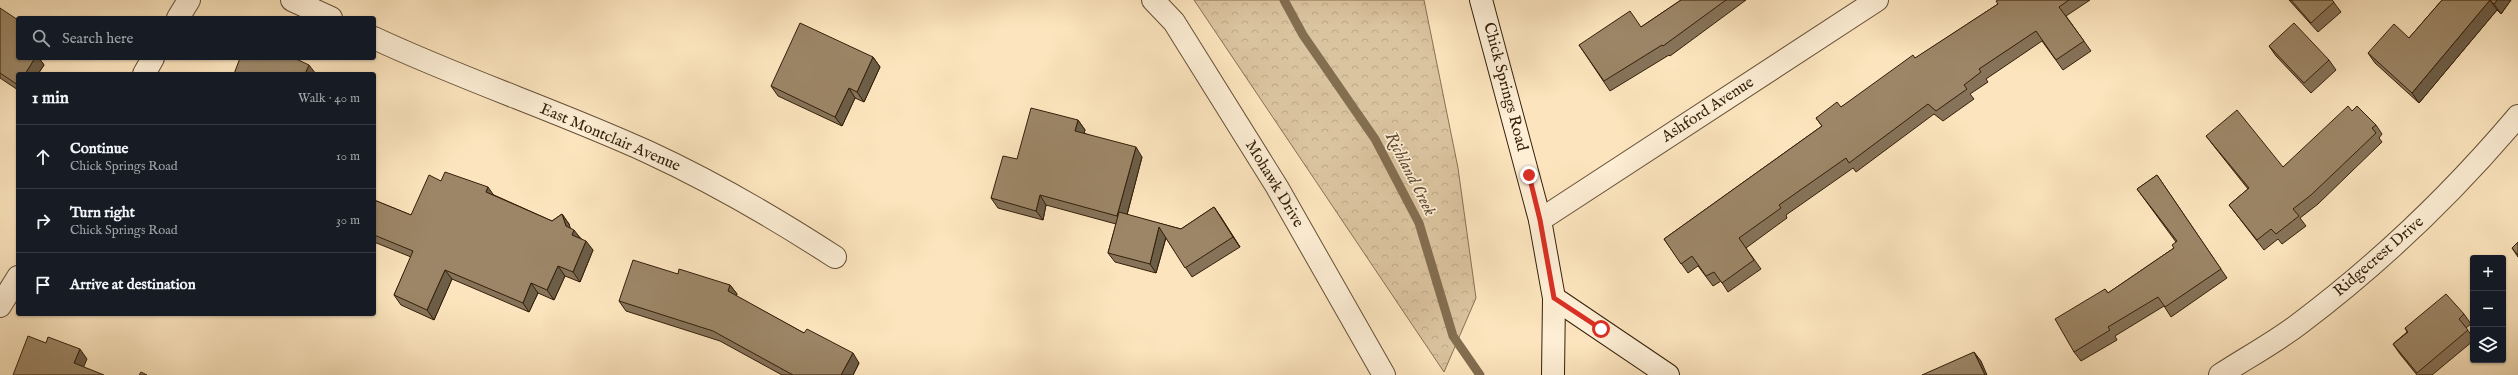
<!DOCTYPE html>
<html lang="en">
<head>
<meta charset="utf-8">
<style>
  body { margin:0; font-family:"IM FELL English",serif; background:#20242c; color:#f1f3f6 }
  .controls { position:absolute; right:12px; bottom:12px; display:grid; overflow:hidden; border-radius:4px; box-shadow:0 1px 3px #0004 }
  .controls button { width:36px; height:36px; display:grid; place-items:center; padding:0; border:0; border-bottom:1px solid #363941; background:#171b24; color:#f1f3f6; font:20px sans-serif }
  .stop { position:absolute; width:12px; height:12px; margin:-9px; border:3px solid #d93025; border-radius:50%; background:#fff }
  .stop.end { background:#d93025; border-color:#fff; box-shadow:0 1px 4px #0008 }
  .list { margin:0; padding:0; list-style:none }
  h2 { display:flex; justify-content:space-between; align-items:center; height:52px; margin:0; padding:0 16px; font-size:17px }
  h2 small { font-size:13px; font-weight:400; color:#9ea1a6 }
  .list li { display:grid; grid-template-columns:26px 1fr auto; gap:12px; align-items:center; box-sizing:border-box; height:64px; padding:0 16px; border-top:1px solid #363941 }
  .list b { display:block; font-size:15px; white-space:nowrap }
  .list p { margin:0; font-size:13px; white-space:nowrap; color:#9ea1a6 }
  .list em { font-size:13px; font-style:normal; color:#9ea1a6 }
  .icon { flex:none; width:22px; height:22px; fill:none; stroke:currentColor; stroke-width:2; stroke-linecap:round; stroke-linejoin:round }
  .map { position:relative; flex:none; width:2518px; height:375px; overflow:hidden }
  .search { position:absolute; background:#171b24; box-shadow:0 1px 3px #0004; left:16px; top:16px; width:360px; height:44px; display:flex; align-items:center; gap:10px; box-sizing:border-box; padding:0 14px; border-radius:4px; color:#9ea1a6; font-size:15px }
  .panel { position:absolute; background:#171b24; box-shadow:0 1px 3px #0004; left:16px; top:72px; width:360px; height:244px; border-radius:4px }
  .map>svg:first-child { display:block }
  .forest { fill:url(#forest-crowns); stroke:#877154 }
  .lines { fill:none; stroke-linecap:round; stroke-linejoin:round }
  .stream { stroke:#836e50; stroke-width:9 }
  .street-casing { stroke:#665036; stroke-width:24 }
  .secondary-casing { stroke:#341f09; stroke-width:24 }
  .street { stroke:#fdeed5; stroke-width:22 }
  .secondary { stroke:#fdeed5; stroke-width:22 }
  .wall { fill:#867359; stroke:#341f09 }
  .shaded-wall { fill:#6d5e48; stroke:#341f09 }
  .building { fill:#9c8667; stroke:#341f09 }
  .route { stroke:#d93025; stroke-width:5 }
  .labels { text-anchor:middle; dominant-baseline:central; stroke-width:3.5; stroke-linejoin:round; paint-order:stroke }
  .street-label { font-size:16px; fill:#341f09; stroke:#fdeed5 }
  .water-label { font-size:17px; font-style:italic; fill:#624d33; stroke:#fdeed5 }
</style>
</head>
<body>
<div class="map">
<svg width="2518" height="375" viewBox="0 0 2518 375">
  <defs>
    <pattern id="forest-crowns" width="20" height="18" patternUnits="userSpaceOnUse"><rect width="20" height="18" fill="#dac39f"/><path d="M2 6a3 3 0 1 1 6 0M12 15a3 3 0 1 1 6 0" fill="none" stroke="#bca788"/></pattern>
  </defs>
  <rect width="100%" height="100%" fill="#fce5be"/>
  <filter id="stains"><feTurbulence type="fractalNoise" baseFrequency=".005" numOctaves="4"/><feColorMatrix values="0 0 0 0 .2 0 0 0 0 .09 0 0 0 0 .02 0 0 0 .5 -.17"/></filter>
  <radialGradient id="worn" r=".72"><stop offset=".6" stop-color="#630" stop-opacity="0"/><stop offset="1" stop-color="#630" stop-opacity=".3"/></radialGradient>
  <path class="forest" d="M1194,0h230l34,168 18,130 -32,74z"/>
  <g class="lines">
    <path class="stream" d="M1284,0l19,35 72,104 44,84 34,113 27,39"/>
    <g class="street-casing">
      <g id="street">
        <path d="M292,0l39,18"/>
        <path d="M1153,0l21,22 103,165 107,188"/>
        <path d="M178,18l11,-18"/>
        <path d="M374,38c90,42 184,73 274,114 65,30 127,66 187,105"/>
        <path d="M144,74l9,-16"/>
        <path d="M1540,220l337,-220"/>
        <path d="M0,306l18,-29"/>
        <path d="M2220,375c26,-17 54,-32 79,-51 81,-61 154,-131 219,-208"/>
      </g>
    </g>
    <g class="secondary-casing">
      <g id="secondary">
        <path d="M1481,0l59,220 14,78 -1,77"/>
        <path d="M1554,298l114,77"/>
      </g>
    </g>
    <use href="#street" class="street"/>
    <use href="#secondary" class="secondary"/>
  </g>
  <g class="wall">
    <path d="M1681,0h65l-76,56 -1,-1 -59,36 -31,-46 62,-18z"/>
    <path d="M1998,0h92l-24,16 25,35 -28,19 -21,-29 -56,38 2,3 -18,12 4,5 -31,22 -9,-7 -78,58 -3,-4 -67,47 1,3 -41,30 15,21 -33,23 -7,-11 -8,5 -15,-20 -10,7 -24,-34 158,-113 -6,-8 25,-11 157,-103z"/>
    <path d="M2289,0h43l9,12 -23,20z"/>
    <path d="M2442,0h69l-10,14 -4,-4 -78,93 -44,-40 -7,-10 41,-15z"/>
    <path d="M0,8l18,50h21l5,7 -6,9h-20v16l-18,-12z"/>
    <path d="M2269,46l60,14 7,10 -25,23 -35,-37z"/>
    <path d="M873,57l7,10 -16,35 -9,-4 -13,28 -64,-30 -7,-10z"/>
    <path d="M2352,111l24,14 6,9 -3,4 3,4 -64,62 -18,14 6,8 -24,18 -4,-5 -14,11 -35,-45 19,-16 -35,-44 -7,-9 77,31z"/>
    <path d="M1078,120l7,10 -1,3 58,24 -15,58 54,14 33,-22 26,40 -48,30 -26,-39 -10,35 -41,-11 -7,-9 8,-29 -70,-19 -3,15 -45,-12 -7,-10 26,-39z"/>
    <path d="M2157,175l70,103 -56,39 -7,-11 -49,30 2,4 -36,21 -7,-9 31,-63 3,4 66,-45 2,-6 -39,-53z"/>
    <path d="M441,181l53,14 58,26 10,-7 7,10 1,4 23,22 -13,32 -15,-6 -11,24 -16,-7 -9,19 -77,-33 -18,41 -33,-15 -7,-10 17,-38 -37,-15v-42l37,15z"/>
    <path d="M2518,242v15l-6,-9z"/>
    <path d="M678,274l52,11 7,9 -1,2 123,67 -6,12h-71l-62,-34 -94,-30 -7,-10z"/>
    <path d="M2464,314l7,10 -5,4 7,9v4l-41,34h-15l-17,-21 -7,-10 14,-12 -2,-4z"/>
  </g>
  <g class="shaded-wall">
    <path d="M2490,0l7,10 -78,93 -7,-10z"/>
    <path d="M2497,0h14l-10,14 -7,-10z"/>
    <path d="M873,57l7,10 -16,35 -7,-10z"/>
    <path d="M35,58h4l5,7 -6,9h-13z"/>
    <path d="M309,65l7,9h-11z"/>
    <path d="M849,88l6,10 -13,28 -7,-9z"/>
    <path d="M1078,120l7,10 -3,11 -7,-10z"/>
    <path d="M1136,147l6,10 -18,69 -7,-10z"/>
    <path d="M488,187l7,10 -9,-5z"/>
    <path d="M1040,195l6,10 -3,15 -7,-9z"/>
    <path d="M1214,207l7,10 19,30 -7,-10z"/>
    <path d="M562,214l7,10 3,10 2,-4 7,9 -2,5 -13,-18z"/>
    <path d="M1159,227l7,10 -10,36 -6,-9z"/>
    <path d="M586,241l7,9 -13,32 -7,-10z"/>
    <path d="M558,266l7,10 -11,24 -7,-10z"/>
    <path d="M445,270l7,9 -18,41 -7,-10z"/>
    <path d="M531,283l7,10 -9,19 -6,-9z"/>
    <path d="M730,285l7,9 -2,7 -7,-10z"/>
    <path d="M80,349l7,10 -6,14 -7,-10z"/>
    <path d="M1974,352l7,9 6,14h-2z"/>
    <path d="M853,353l6,10 -6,12h-12z"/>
  </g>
  <g class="building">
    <path d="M1681,0h45l-63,46 -1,-1 -58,36 -25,-36 51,-34 11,16z"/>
    <path d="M1998,0h71l-10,7 25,34 -28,19 -20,-29 -57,38 2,3 -17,13 3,4 -31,22 -8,-7 -79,59 -3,-5 -67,47 2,3 -42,30 15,22 -32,23 -8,-11 -8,4 -14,-20 -11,8 -17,-25 158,-113 -6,-8 21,-16 4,5 72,-52 2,3 83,-54 -2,-3z"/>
    <path d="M2291,0h41l2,2 -23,21z"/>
    <path d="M2442,0h55l-3,4 -4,-4 -78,93 -44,-40 26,-29 15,14z"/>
    <path d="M0,8l18,12v38h17l-10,16h-7v11l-18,-12z"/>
    <path d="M800,23l73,34 -16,35 -8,-4 -14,29 -64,-31z"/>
    <path d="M2294,23l35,37 -25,23 -35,-37z"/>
    <path d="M240,58h54l15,7 -4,9h-71z"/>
    <path d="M2348,106l4,5 5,-5 19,19 -4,3 4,5 -65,62 -18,14 6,7 -23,18 -5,-5 -14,11 -28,-35 20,-17 -43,-52 31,-26 46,57z"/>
    <path d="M1031,108l47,12 -3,11 61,16 -19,69 -77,-21 -4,16 -45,-13 12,-42 14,3z"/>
    <path d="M445,172l43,15 -2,5 66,29 10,-7 4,12 8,4 -2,5 14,6 -13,31 -15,-6 -11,24 -16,-7 -8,20 -78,-33 -18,40 -33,-15 19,-44 -39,-16v-35l37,15 18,-40 12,6z"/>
    <path d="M2157,175l64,94 -56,38 -7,-10 -50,30 2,3 -36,22 -19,-33 50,-30 3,4 66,-45 -2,-3 5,-4 -40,-52z"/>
    <path d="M1214,207l19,30 -48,31 -26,-41 -9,37 -42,-11 11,-41 62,17z"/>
    <path d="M2518,242v13l-6,-7z"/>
    <path d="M633,260l45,14 1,-5 51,16 -2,6 76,42 3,-4 46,24 -12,22h-48l-80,-44 -94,-30z"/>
    <path d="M2446,294l18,20 -5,5 9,11 -51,43 -24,-29 15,-12 -3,-4z"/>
    <path d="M28,336l18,7 2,-6 32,12 -6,14 30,12h-91z"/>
    <path d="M1974,352l11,23h-63z"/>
    <path d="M141,372l6,3h-8z"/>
  </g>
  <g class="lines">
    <path class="route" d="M1529,175l11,45 14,78 47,31"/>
  </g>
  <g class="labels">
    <g class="street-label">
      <text transform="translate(1505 87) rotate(75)">Chick Springs Road</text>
      <text transform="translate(1708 110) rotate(-33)">Ashford Avenue</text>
      <text transform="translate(610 138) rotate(23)">East Montclair Avenue</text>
      <text transform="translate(1274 184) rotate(59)">Mohawk Drive</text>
      <text transform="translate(2379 257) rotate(-41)">Ridgecrest Drive</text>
    </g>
    <g class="water-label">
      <text transform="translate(1410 174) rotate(63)">Richland Creek</text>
    </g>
  </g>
  <rect width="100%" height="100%" filter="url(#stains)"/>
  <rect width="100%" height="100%" fill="url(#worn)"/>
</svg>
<div class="controls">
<button>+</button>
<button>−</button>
<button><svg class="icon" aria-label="layers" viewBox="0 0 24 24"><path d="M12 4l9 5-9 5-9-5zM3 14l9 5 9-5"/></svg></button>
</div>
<div class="stop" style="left:1601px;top:329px"></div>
<div class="stop end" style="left:1529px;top:175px"></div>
<div class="search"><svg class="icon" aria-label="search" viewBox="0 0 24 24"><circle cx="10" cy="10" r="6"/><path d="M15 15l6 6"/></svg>Search here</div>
<section class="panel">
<h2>1 min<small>Walk · 40 m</small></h2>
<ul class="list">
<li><svg class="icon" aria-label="ahead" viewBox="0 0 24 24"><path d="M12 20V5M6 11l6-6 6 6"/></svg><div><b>Continue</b><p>Chick Springs Road</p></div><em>10 m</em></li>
<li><svg class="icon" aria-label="right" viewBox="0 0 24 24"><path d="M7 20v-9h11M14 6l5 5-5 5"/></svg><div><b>Turn right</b><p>Chick Springs Road</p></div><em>30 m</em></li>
<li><svg class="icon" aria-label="arrive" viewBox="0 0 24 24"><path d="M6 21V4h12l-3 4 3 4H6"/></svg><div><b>Arrive at destination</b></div></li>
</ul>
</section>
</div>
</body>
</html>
